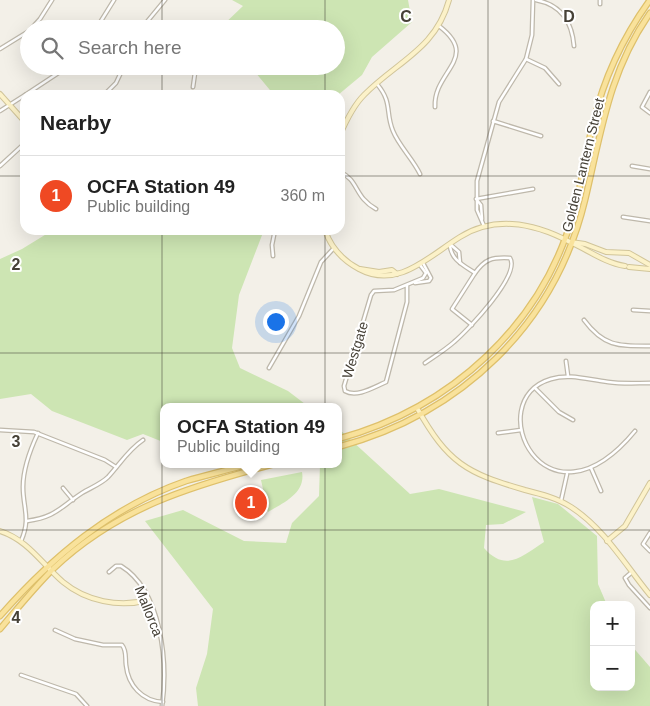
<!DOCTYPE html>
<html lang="en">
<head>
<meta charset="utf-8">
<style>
  body { margin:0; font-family:Helvetica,sans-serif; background:#f2f2f2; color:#222 }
  .controls { position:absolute; right:15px; bottom:15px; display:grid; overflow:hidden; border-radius:10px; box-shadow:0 5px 20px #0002 }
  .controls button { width:45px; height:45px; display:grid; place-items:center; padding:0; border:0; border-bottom:1px solid #e0e0e0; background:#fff; color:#222; font:25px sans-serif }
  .you { position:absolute; left:275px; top:321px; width:18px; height:18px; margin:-12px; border:4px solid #fff; border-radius:50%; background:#1a73e8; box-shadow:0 0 0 8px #1a73e833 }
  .badge { display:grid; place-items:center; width:32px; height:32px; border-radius:50%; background:#ef4923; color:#fff; font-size:16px; font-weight:700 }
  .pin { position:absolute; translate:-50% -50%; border:2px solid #fff; box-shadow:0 1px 5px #0006 }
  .popup { position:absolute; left:160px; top:403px; width:182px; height:65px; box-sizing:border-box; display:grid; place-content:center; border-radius:10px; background:#fff; filter:drop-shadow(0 1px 4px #0005); font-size:16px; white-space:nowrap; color:#767676 }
  .popup b { font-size:19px; color:#222 }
  .popup::after { content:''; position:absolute; left:50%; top:100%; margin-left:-10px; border:10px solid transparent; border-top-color:#fff }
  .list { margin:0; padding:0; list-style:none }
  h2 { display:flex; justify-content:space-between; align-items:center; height:65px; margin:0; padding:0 20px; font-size:21px }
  h2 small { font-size:16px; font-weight:400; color:#767676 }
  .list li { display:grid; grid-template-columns:32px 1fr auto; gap:15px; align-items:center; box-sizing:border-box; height:80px; padding:0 20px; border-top:1px solid #e0e0e0 }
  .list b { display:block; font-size:19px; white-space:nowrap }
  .list p { margin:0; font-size:16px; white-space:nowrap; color:#767676 }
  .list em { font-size:16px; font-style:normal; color:#767676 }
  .icon { flex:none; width:28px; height:28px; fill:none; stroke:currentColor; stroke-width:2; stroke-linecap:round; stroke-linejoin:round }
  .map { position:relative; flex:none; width:650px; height:706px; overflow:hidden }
  .search { position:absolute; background:#fff; box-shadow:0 5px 20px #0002; left:20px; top:20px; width:325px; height:55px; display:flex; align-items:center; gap:12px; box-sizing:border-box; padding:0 18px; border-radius:28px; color:#767676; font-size:19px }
  .panel { position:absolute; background:#fff; box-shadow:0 5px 20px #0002; left:20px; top:90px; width:325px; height:145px; border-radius:15px }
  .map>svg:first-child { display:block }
  .green { fill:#cde5b3 }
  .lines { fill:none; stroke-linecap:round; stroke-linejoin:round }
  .street-casing { stroke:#beb8ab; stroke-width:5 }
  .secondary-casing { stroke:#d1c59a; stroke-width:6 }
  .primary-casing { stroke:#dec06b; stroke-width:7 }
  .street { stroke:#fff; stroke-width:2.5 }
  .secondary { stroke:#fcf2c9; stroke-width:4 }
  .primary { stroke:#f9e29b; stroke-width:4.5 }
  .grid { fill:none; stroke:#464137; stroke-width:1; stroke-opacity:0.55 }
  .labels { text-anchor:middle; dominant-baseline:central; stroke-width:4; stroke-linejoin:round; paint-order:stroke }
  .street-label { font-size:14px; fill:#464137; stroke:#fff }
  .grid-label { font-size:16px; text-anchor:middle; font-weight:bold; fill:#464137; stroke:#fff; stroke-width:4; stroke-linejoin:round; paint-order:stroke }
</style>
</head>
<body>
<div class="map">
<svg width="650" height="706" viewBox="0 0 650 706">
  <rect width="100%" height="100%" fill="#f3f0e8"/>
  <g class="green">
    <path d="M232,0h176l4,22 -40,35 -10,18 -24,20h-64l-24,-29h86v-37h-117l24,-23z"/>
    <path d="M53,230h211l-25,65 -7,53 8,20 48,23 21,16h-145l-1,35 -20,-8 -16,6 -75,-29 -21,-17 -31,5v-140l22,-10z"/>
    <path d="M339,429l71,65 29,-5 87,23 -23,12 -17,1 -2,23c22,25 38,8 60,-6l-12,-45 26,7 39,32 1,48 9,21h-13v82h37v-42l19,22v39h-452l-2,-18 11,-34 6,-45 -68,-88 38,-11 61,31 42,2 6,-20 27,-27 1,-32h18z"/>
    <path d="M302,472c4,21 -19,31 -34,40l-7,-32z"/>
  </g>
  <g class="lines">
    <g class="street-casing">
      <g id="street">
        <path d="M536,0c26,5 36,22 38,46"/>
        <path d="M600,4v-4"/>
        <path d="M31,29l9,-10 12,-19"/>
        <path d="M96,29l18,-29"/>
        <path d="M141,29l24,-29"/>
        <path d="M0,49l29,-18"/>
        <path d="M526,59l19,9 14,16"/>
        <path d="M377,84c16,19 8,28 16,47 6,15 20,28 27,43"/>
        <path d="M193,87l3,-21"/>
        <path d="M650,92l-8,15 8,6"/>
        <path d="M25,95l44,-29"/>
        <path d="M104,95l12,-12 8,-17"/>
        <path d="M435,107c-2,-36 46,-49 4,-81"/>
        <path d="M0,111l25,-16"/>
        <path d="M493,121l48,15"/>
        <path d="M0,166l25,-23"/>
        <path d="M632,166l18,3"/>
        <path d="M340,172c19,8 14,25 36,37"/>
        <path d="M476,199l57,-10"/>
        <path d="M477,200l4,5 1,14"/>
        <path d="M623,217l27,4"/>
        <path d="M484,226l-7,-16v-29l22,-79 27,-43 6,-24 1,-35"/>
        <path d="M450,244l9,8 1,11"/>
        <path d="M273,256l-1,-11 3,-15"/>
        <path d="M415,283l14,-2 2,-3 -8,-15"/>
        <path d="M407,285v17l-21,80c-12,5 -29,16 -41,9l-1,-5 27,-91 3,-4 20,-1 29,-12 3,-5 -6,-8"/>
        <path d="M633,310l17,1"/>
        <path d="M584,320c20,27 35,26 66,26"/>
        <path d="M472,325l-20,-16 23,-36"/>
        <path d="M566,361l2,15"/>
        <path d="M425,363c10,-7 20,-13 29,-21 13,-11 67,-67 56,-84 -18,-1 -25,1 -35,15 -12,-8 -25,-14 -25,-29"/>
        <path d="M269,368l30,-52 22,-54 13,-14"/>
        <path d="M535,388l24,24 14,8"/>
        <path d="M0,430l34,2 71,28 11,7"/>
        <path d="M635,431c-90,109 -156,-31 -84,-52 19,-6 38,1 57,3 14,2 28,1 42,1"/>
        <path d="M498,433l23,-3"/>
        <path d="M591,468l10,23"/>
        <path d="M63,488l10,12"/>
        <path d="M561,501l6,-27"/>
        <path d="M27,521c29,-4 32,-13 55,-28 8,-5 19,-9 26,-16 12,-13 20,-27 35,-37"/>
        <path d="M650,533l-7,11 7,7"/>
        <path d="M21,541c10,-22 2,-33 2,-54 0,-19 7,-37 15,-54"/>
        <path d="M109,572l7,-6h5c41,25 47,97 41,140"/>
        <path d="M632,572l-7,6 4,7 21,23"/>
        <path d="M55,630l20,9 28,6h19c5,6 3,13 4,20 2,20 16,36 37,37"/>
        <path d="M21,675l55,19 11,12"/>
      </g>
    </g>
    <g class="secondary-casing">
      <g id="secondary">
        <path d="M0,94l25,28"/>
        <path d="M340,135c6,-14 13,-29 24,-40 32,-33 72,-46 85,-95"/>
        <path d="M325,230c6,18 17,30 34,39 39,21 70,-13 101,-32 16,-10 34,-14 52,-13 19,1 41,9 58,18 18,8 35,21 55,24"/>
        <path d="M571,242l14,2 21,8 23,1 21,12"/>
        <path d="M629,267l21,2"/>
        <path d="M360,269l19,3 13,-2 5,4"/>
        <path d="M417,408c31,55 49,65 108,82 16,4 32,8 46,17 33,21 55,59 79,88"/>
        <path d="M0,531c28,9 42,33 63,51 23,19 56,26 85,18"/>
        <path d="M607,541l18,-15 25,-43"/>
      </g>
    </g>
    <g class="primary-casing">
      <g id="primary">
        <path d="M338,439c113,-31 205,-114 236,-228 8,-29 12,-59 19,-88 11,-45 30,-86 57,-123"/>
        <path d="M338,447c123,-33 217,-122 247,-247 16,-67 24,-129 65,-187"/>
        <path d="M0,616c52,-59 111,-109 186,-135 21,-6 42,-11 63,-17"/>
        <path d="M0,629c17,-20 34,-41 53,-60 64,-61 138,-83 221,-105"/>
      </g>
    </g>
    <use href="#street" class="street"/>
    <use href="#secondary" class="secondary"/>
    <use href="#primary" class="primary"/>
  </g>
  <path class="grid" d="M162,0v29M325,0v29M488,0v706M162,66v29M325,66v29M0,176h25M340,176h310M162,230v476M325,230v476M0,353h650M0,530h650"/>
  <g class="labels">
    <g class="street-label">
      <text transform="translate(583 165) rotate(-76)">Golden Lantern Street</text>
      <text transform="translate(355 350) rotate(-73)">Westgate</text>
      <text transform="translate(149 611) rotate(68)">Mallorca</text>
    </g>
  </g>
  <g class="grid-label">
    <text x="406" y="22">C</text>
    <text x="569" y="22">D</text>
    <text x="16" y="270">2</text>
    <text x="16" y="447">3</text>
    <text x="16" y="623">4</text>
  </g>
</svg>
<div class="controls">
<button>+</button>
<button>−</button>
</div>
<div class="you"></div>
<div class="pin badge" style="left:251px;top:503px">1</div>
<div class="popup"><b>OCFA Station 49</b>Public building</div>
<div class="search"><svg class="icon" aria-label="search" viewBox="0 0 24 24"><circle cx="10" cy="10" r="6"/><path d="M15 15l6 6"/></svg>Search here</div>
<section class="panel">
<h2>Nearby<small></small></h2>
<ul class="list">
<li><span class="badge">1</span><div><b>OCFA Station 49</b><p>Public building</p></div><em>360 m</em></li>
</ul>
</section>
</div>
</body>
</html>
